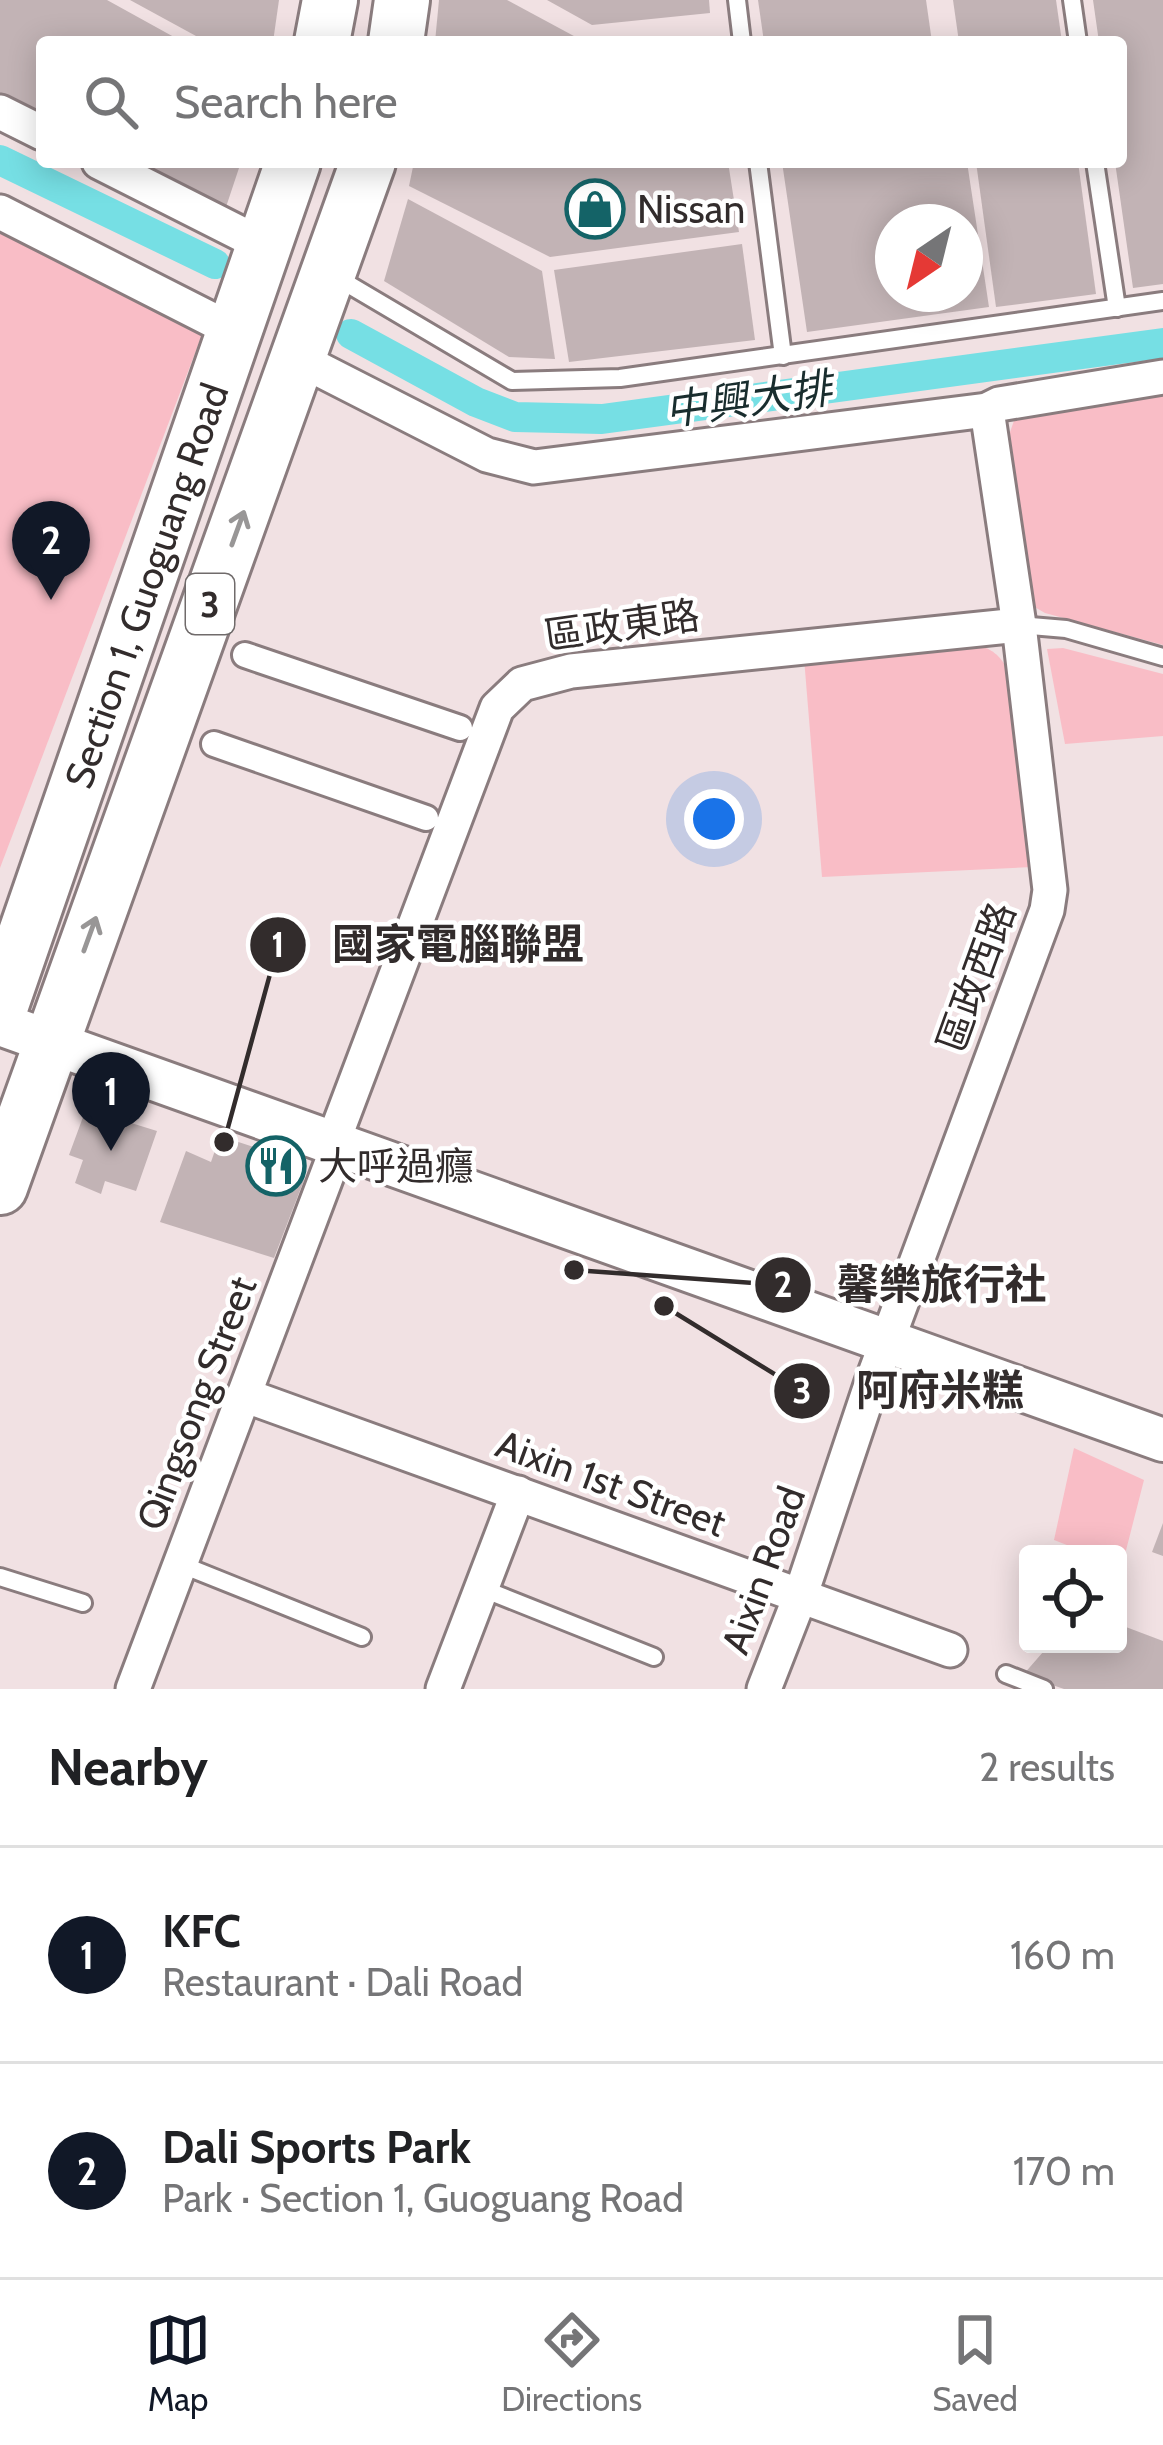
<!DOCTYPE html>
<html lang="en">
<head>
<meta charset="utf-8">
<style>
  body { margin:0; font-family:Cabin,"Noto Sans TC",sans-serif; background:#f2f2f2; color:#202124 }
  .controls { position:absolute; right:36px; bottom:36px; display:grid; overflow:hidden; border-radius:12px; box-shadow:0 6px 30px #0003 }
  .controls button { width:108px; height:108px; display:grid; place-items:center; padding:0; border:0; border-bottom:3px solid #e0e0e0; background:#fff; color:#202124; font:60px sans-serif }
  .compass { position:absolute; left:875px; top:204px; width:108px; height:108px; border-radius:50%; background:#fff; box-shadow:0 6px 30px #0003; rotate:215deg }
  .you { position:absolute; left:714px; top:819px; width:42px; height:42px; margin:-30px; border:9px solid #fff; border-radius:50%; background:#1a73e8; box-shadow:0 0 0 18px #1a73e833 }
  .badge { display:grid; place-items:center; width:78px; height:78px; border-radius:50%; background:#111827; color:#fff; font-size:39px; font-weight:700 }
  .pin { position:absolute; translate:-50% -99px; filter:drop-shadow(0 3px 6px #0008) }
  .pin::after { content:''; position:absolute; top:63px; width:42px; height:36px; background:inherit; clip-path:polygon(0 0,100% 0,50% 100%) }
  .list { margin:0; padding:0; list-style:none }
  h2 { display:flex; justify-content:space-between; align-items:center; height:156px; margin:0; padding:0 48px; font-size:51px }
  h2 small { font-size:39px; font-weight:400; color:#757577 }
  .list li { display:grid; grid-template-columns:78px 1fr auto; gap:36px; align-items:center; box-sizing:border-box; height:216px; padding:0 48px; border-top:3px solid #e0e0e0 }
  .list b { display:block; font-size:45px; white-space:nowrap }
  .list p { margin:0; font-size:39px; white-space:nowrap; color:#757577 }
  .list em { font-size:39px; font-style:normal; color:#757577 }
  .icon { flex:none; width:66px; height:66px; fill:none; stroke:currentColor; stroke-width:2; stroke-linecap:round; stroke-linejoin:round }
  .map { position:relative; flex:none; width:1163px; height:1689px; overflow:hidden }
  .search { position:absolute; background:#fff; box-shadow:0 6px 30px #0003; left:36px; right:36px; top:36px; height:132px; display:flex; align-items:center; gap:30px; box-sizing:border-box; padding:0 42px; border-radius:12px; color:#757577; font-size:45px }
  .sheet { height:588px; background:#fff }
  nav { display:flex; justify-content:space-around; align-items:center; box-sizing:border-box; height:168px; border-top:3px solid #e0e0e0; background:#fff; font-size:33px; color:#757577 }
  nav a { display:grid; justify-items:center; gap:6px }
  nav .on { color:#111827 }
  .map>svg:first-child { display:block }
  .green { fill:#f9bdc6 }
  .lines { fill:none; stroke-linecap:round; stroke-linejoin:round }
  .canal { stroke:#76dfe4; stroke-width:30 }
  .building { fill:#c2b3b5; fill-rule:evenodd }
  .service-casing { stroke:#8a7c7e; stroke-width:22 }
  .pedestrian-casing { stroke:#8a7c7e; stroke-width:30 }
  .minor-casing { stroke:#8a7c7e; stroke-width:39 }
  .tertiary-casing { stroke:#8a7c7e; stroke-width:48 }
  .primary-casing { stroke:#8a7c7e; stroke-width:60 }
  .service { stroke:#fff; stroke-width:16 }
  .pedestrian { stroke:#fff; stroke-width:24 }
  .minor { stroke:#fff; stroke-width:33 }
  .tertiary { stroke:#fff; stroke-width:42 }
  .primary { stroke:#fff; stroke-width:54 }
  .oneway { stroke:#989696 }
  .labels { text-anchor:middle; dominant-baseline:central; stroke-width:9; stroke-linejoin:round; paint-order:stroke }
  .shield { fill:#fff; stroke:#706b6b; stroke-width:3 }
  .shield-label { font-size:36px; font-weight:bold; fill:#322c2c }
  .poi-label { font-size:39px; fill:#322c2c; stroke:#fff; text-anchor:start }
  .street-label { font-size:39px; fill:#322c2c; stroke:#fff }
  .water-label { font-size:42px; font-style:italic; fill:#192d2e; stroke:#fff }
  .leader { fill:none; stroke:#322c2c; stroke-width:4.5 }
  .callout-dot { fill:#322c2c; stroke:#fff; stroke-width:4.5 }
  .mark-label { font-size:36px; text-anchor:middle; font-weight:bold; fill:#fff }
  .callout-label { font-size:42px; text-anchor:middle; font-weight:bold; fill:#322c2c; stroke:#fff; stroke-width:9; stroke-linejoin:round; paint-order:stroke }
</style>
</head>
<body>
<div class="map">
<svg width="1163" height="1689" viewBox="0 0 1163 1689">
  <rect width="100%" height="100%" fill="#f1e1e3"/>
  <g class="green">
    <path d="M0,228l203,104 -203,536z"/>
    <path d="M1163,389v256l-118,-32 -14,-8 -23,-167 9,-26z"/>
    <path d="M973,644c19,4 27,11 36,28l23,195 -210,10 -18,-219z"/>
    <path d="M1063,648l100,26v62l-98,8 -18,-95z"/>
    <path d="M1074,1448l70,32 -22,86 -4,-1v-11h-28l-36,-14z"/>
  </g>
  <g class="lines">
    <g class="canal">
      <path d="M0,160l215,104"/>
      <path d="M351,334l125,68 39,15 87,2 561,-76"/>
    </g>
  </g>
  <g class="building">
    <path d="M0,0h107l76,42h-141v77l-42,-21z"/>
    <path d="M130,0h149l-6,42h-66z"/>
    <path d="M439,0h68l78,42h-150z"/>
    <path d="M547,0h162l1,13 -118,12z"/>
    <path d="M758,0h168l6,42h-168z"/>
    <path d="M953,0h103l6,42h-103z"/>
    <path d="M1093,0h70v284l-30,4 -18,-126h6v-120h-22z"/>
    <path d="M125,162h116l-17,51z"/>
    <path d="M414,162h314l11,70 -189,25 -141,-71z"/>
    <path d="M782,162h185l22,145 -182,25zM893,222h72v72h-72z"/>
    <path d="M976,162h102l18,132 -100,13z"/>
    <path d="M408,199l134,72 13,88 -46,-2 -125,-76z"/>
    <path d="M742,244l13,96 -186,22 -15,-92z"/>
    <path d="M86,1109l71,22 -21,60 -31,-10 -4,13 -26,-11 8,-23 -14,-5z"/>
    <path d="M220,1136l73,24 11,20 -30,78 -114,-36 26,-71 25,11z"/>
    <path d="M1163,1523v33l-11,-4z"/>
    <path d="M1118,1624l45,17v48h-99l-41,-14 27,-31h68z"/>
  </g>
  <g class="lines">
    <g class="service-casing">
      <g id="service">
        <path d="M737,0l5,42"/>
        <path d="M1072,0l6,42"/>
        <path d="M758,162l25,194"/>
        <path d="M1095,162l22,146"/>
        <path d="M336,277l176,104 108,-3 543,-77"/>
        <path d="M1019,625l47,4 97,28"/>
        <path d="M180,1564l182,73"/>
        <path d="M0,1577l83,26"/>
        <path d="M481,1588l173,69"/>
        <path d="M1006,1674l38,15"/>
      </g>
    </g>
    <g class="pedestrian-casing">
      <g id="pedestrian">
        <path d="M245,655l215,73"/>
        <path d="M214,744l212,74"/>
      </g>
    </g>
    <g class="minor-casing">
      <g id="minor">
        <path d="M0,112l42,21"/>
        <path d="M99,162l164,83"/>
        <path d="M0,212l232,118"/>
        <path d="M299,359l188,96 47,12 453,-57 12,-6 164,-27"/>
        <path d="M244,1395l706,255"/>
        <path d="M133,1689l205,-543 1,-20 158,-418 25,-24 49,-13 448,-46"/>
        <path d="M443,1689l75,-196"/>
        <path d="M764,1689l36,-92 73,-218 174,-469 3,-20 -31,-265 -32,-215"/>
      </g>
    </g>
    <g class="tertiary-casing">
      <path id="tertiary" d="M0,1024l1163,416"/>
    </g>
    <g class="primary-casing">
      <g id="primary">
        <path d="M322,42l8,-42"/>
        <path d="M396,42l6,-42"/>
        <path id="s1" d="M0,1008l293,-846"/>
        <path d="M0,1187l368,-1025"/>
      </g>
    </g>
    <use href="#service" class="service"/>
    <use href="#pedestrian" class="pedestrian"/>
    <use href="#minor" class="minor"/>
    <use href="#tertiary" class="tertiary"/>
    <use href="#primary" class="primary"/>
  </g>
  <defs><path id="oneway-shaft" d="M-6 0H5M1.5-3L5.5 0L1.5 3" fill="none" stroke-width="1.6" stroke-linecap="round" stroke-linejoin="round" transform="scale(3)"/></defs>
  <g class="oneway">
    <use href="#oneway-shaft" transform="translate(238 528) rotate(-70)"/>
    <use href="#oneway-shaft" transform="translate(90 934) rotate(-70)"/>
  </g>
  <defs>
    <g id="shop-ring" transform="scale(3)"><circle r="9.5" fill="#fff" stroke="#146367" stroke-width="1.5"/><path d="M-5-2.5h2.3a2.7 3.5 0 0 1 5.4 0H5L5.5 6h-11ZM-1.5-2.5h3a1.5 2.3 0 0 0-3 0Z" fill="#146367"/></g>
    <g id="restaurant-ring" transform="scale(3)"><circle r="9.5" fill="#fff" stroke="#146367" stroke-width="1.5"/><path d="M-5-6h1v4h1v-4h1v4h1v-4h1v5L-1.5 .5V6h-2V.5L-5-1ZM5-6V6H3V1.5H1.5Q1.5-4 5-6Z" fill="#146367"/></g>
  </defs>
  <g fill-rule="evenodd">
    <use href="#shop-ring" x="595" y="209"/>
    <use href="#restaurant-ring" x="276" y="1166"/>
  </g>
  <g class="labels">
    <rect class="shield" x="186" y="574" width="48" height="60" rx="9"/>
    <g class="shield-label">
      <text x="210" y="604">3</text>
    </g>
    <g class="poi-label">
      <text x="637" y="209">Nissan</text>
      <text x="318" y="1166">大呼過癮</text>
    </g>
    <g class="street-label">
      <text stroke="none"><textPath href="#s1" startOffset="447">Section 1, Guoguang Road</textPath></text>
      <text transform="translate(622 625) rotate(-8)">區政東路</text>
      <text transform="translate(976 977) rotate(-70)">區政西路</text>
      <text transform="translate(196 1403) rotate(-69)">Qingsong Street</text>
      <text transform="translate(611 1483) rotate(20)">Aixin 1st Street</text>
      <text transform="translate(763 1570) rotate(-70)">Aixin Road</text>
    </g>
    <g class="water-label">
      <text transform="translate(748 399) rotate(-8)">中興大排</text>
    </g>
  </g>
  <path class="leader" d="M224 1142L278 945M574 1270L783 1285M664 1306L802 1391"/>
  <g class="callout-dot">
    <circle cx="224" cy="1142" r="12"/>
    <circle cx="574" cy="1270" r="12"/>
    <circle cx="664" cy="1306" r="12"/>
    <circle cx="278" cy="945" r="30"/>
    <circle cx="783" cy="1285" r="30"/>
    <circle cx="802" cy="1391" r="30"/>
  </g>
  <g class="mark-label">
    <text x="278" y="957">1</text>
    <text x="783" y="1297">2</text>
    <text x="802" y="1403">3</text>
  </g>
  <g class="callout-label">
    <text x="458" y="959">國家電腦聯盟</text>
    <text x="942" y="1299">馨樂旅行社</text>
    <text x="940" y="1405">阿府米糕</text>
  </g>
</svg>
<div class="controls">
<button><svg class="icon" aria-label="locate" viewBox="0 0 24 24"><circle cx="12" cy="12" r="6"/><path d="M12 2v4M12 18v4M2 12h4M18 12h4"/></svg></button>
</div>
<svg class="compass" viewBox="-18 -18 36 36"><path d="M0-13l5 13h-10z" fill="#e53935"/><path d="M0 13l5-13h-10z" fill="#757577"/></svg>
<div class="you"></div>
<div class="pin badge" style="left:111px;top:1151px">1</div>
<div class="pin badge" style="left:51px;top:600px">2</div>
<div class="search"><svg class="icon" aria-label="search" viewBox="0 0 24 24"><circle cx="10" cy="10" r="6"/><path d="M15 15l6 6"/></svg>Search here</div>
</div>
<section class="sheet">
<h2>Nearby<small>2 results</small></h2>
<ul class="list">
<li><span class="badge">1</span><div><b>KFC</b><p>Restaurant · Dali Road</p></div><em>160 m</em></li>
<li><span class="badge">2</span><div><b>Dali Sports Park</b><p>Park · Section 1, Guoguang Road</p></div><em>170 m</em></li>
</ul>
</section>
<nav>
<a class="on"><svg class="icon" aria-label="map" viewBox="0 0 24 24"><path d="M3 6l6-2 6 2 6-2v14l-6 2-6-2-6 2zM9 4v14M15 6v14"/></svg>Map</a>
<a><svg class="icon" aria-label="directions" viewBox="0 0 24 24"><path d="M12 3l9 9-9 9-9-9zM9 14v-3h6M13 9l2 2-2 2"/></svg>Directions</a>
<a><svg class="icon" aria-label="saved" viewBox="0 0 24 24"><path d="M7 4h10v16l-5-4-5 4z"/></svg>Saved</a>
</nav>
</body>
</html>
